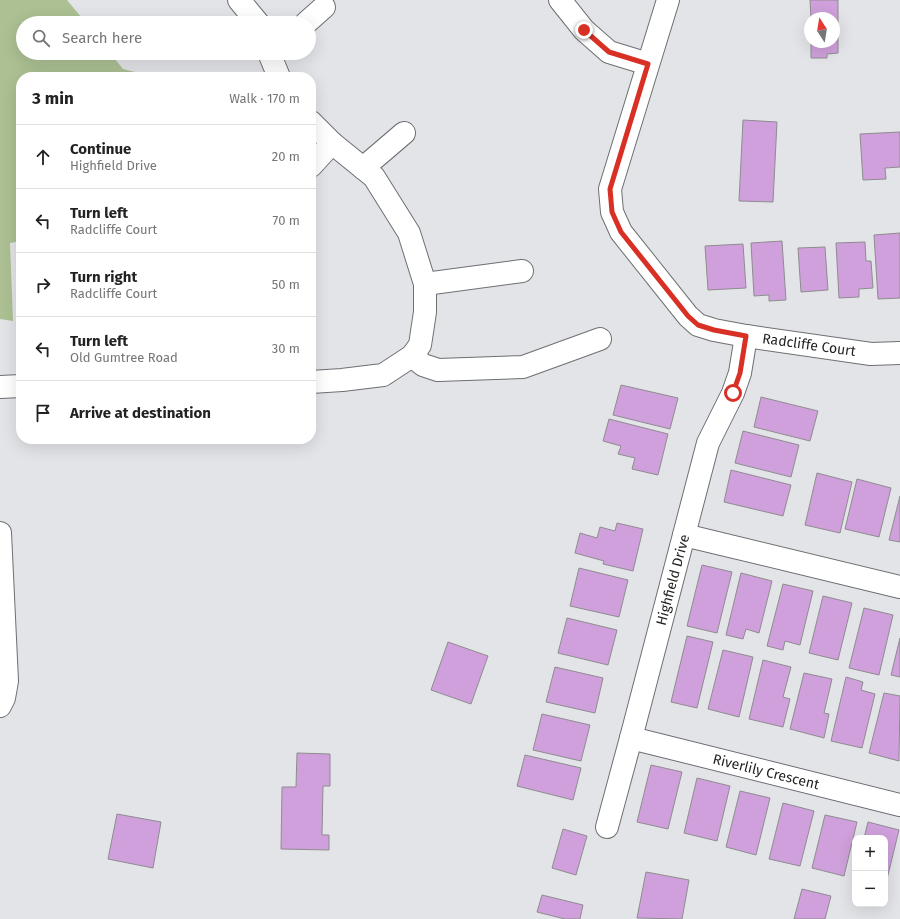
<!DOCTYPE html>
<html lang="en">
<head>
<meta charset="utf-8">
<style>
  body { margin:0; font-family:"Fira Sans",sans-serif; background:#f2f2f2; color:#222 }
  .controls { position:absolute; right:12px; bottom:12px; display:grid; overflow:hidden; border-radius:8px; box-shadow:0 4px 16px #0002 }
  .controls button { width:36px; height:36px; display:grid; place-items:center; padding:0; border:0; border-bottom:1px solid #e0e0e0; background:#fff; color:#222; font:20px sans-serif }
  .compass { position:absolute; left:804px; top:12px; width:36px; height:36px; border-radius:50%; background:#fff; box-shadow:0 4px 16px #0002; rotate:348deg }
  .stop { position:absolute; width:12px; height:12px; margin:-9px; border:3px solid #d93025; border-radius:50%; background:#fff }
  .stop.end { background:#d93025; border-color:#fff; box-shadow:0 1px 4px #0008 }
  .list { margin:0; padding:0; list-style:none }
  h2 { display:flex; justify-content:space-between; align-items:center; height:52px; margin:0; padding:0 16px; font-size:17px }
  h2 small { font-size:13px; font-weight:400; color:#767676 }
  .list li { display:grid; grid-template-columns:26px 1fr auto; gap:12px; align-items:center; box-sizing:border-box; height:64px; padding:0 16px; border-top:1px solid #e0e0e0 }
  .list b { display:block; font-size:15px; white-space:nowrap }
  .list p { margin:0; font-size:13px; white-space:nowrap; color:#767676 }
  .list em { font-size:13px; font-style:normal; color:#767676 }
  .icon { flex:none; width:22px; height:22px; fill:none; stroke:currentColor; stroke-width:2; stroke-linecap:round; stroke-linejoin:round }
  .map { position:relative; flex:none; width:900px; height:919px; overflow:hidden }
  .search { position:absolute; background:#fff; box-shadow:0 4px 16px #0002; left:16px; top:16px; width:300px; height:44px; display:flex; align-items:center; gap:10px; box-sizing:border-box; padding:0 14px; border-radius:22px; color:#767676; font-size:15px }
  .panel { position:absolute; background:#fff; box-shadow:0 4px 16px #0002; left:16px; top:72px; width:300px; height:372px; border-radius:16px }
  .map>svg:first-child { display:block }
  .green { fill:#acc093 }
  .building { fill:#cfa0db; stroke:#8e8c8f }
  .lines { fill:none; stroke-linecap:round; stroke-linejoin:round }
  .minor-casing { stroke:#6d6f72; stroke-width:24 }
  .minor { stroke:#fff; stroke-width:22 }
  .route { stroke:#d93025; stroke-width:5 }
  .labels { text-anchor:middle; dominant-baseline:central; stroke-width:4; stroke-linejoin:round; paint-order:stroke }
  .street-label { font-size:14px; fill:#1f2021; stroke:#fff }
</style>
</head>
<body>
<div class="map">
<svg width="900" height="919" viewBox="0 0 900 919">
  <rect width="100%" height="100%" fill="#e2e4e8"/>
  <path class="green" d="M0,0h67l19,23h-63v30h87l13,16 32,8h-134v164l-11,2 3,78 -13,-2z"/>
  <g class="building">
    <path d="M810,0h28v53l-11,1v4h-16v-16h23v-24h-23z"/>
    <path d="M743,120l34,2 -4,80 -34,-1z"/>
    <path d="M900,132v35l-15,1 1,11 -23,1 -3,-46z"/>
    <path d="M900,233v65l-22,1 -4,-64z"/>
    <path d="M782,241l4,59 -17,1v-6l-15,1 -3,-53z"/>
    <path d="M865,242l1,19h5l2,27 -14,1v8l-20,1 -3,-55z"/>
    <path d="M743,244l3,44 -38,2 -3,-44z"/>
    <path d="M825,247l3,43 -27,2 -3,-44z"/>
    <path d="M621,385l57,13 -8,31 -57,-14z"/>
    <path d="M761,397l57,14 -8,30 -56,-14z"/>
    <path d="M609,419l59,15 -10,41 -26,-6 3,-11 -17,-4 3,-8 -18,-5z"/>
    <path d="M743,431l56,14 -8,32 -56,-14z"/>
    <path d="M731,470l60,15 -8,31 -59,-14z"/>
    <path d="M817,473l35,9 -12,51 -35,-8z"/>
    <path d="M857,479l34,9 -12,49 -34,-8z"/>
    <path d="M900,496v46l-11,-2z"/>
    <path d="M617,523l26,6 -10,42 -30,-7 1,-3 -29,-8 5,-20 17,5 3,-11 15,4z"/>
    <path d="M702,565l30,7 -15,61 -30,-7z"/>
    <path d="M579,568l49,12 -9,37 -49,-11z"/>
    <path d="M741,573l31,8 -13,52 -13,-4 -3,10 -17,-4z"/>
    <path d="M783,584l30,7 -13,54 -15,-4 -2,9 -16,-4z"/>
    <path d="M823,596l29,7 -14,57 -29,-7z"/>
    <path d="M864,608l29,7 -14,60 -30,-7z"/>
    <path d="M567,618l50,12 -9,35 -50,-12z"/>
    <path d="M687,636l26,6 -16,66 -26,-6z"/>
    <path d="M900,638v39l-9,-2z"/>
    <path d="M448,642l40,14 -17,48 -40,-14z"/>
    <path d="M723,650l30,7 -14,60 -31,-8z"/>
    <path d="M763,660l28,7 -8,30 7,2 -7,28 -34,-8z"/>
    <path d="M555,667l48,11 -8,35 -49,-11z"/>
    <path d="M804,673l28,6 -8,34 5,1 -5,24 -34,-9z"/>
    <path d="M846,677l17,5 -2,8 14,4 -13,54 -31,-7z"/>
    <path d="M884,693l16,3 -1,65 -30,-8z"/>
    <path d="M542,714l48,11 -9,36 -48,-11z"/>
    <path d="M297,753l33,1v32h-7l-1,49h7v15l-48,-1 1,-62h14z"/>
    <path d="M525,755l56,13 -8,32 -56,-14z"/>
    <path d="M651,765l31,7 -14,57 -31,-7z"/>
    <path d="M697,778l33,8 -13,55 -33,-8z"/>
    <path d="M740,791l30,7 -14,57 -30,-8z"/>
    <path d="M783,803l31,8 -14,55 -31,-7z"/>
    <path d="M117,814l44,8 -8,46 -45,-9z"/>
    <path d="M825,815l32,7 -13,54 -32,-8z"/>
    <path d="M868,822l31,8 -14,57v-49h-21z"/>
    <path d="M563,829l24,7 -11,39 -24,-7z"/>
    <path d="M646,872l43,8 -7,39 -45,-1z"/>
    <path d="M802,889l29,7 -6,23h-31z"/>
    <path d="M542,895l41,10 -3,14h-15l-28,-7z"/>
  </g>
  <g class="lines">
    <g class="minor-casing">
      <g id="minor">
        <path d="M239,0l19,23"/>
        <path d="M560,0l24,30 25,22 39,12"/>
        <path d="M668,0l-58,189 2,23 9,20 67,84 10,9 16,5 32,6 125,18 29,-1"/>
        <path d="M306,23l18,-16"/>
        <path d="M269,53l10,24"/>
        <path d="M311,122l21,21 42,34 35,56 16,51v28l-5,33 -8,11 -29,19 -41,5 -31,2"/>
        <path d="M311,166l21,-23"/>
        <path d="M363,168l41,-35"/>
        <path d="M425,284l97,-13"/>
        <path d="M412,356l11,9 15,5 85,-3 77,-28"/>
        <path d="M0,387l21,-1"/>
        <path d="M0,533l7,148 -3,17 -4,8"/>
        <path d="M684,535l216,52"/>
        <path d="M631,738l269,67"/>
        <path d="M607,827l24,-89 77,-295 25,-50 7,-20 6,-37"/>
      </g>
    </g>
    <use href="#minor" class="minor"/>
  </g>
  <g class="lines">
    <path class="route" d="M584,30l25,22 39,12 -38,125 2,23 9,20 67,84 10,9 16,5 32,6 -6,37 -7,20"/>
  </g>
  <g class="labels">
    <g class="street-label">
      <text transform="translate(809 345) rotate(8)">Radcliffe Court</text>
      <text transform="translate(673 580) rotate(-75)">Highfield Drive</text>
      <text transform="translate(766 772) rotate(14)">Riverlily Crescent</text>
    </g>
  </g>
</svg>
<div class="controls">
<button>+</button>
<button>−</button>
</div>
<svg class="compass" viewBox="-18 -18 36 36"><path d="M0-13l5 13h-10z" fill="#e53935"/><path d="M0 13l5-13h-10z" fill="#767676"/></svg>
<div class="stop" style="left:733px;top:393px"></div>
<div class="stop end" style="left:584px;top:30px"></div>
<div class="search"><svg class="icon" aria-label="search" viewBox="0 0 24 24"><circle cx="10" cy="10" r="6"/><path d="M15 15l6 6"/></svg>Search here</div>
<section class="panel">
<h2>3 min<small>Walk · 170 m</small></h2>
<ul class="list">
<li><svg class="icon" aria-label="ahead" viewBox="0 0 24 24"><path d="M12 20V5M6 11l6-6 6 6"/></svg><div><b>Continue</b><p>Highfield Drive</p></div><em>20 m</em></li>
<li><svg class="icon" aria-label="left" viewBox="0 0 24 24"><path d="M17 20v-9H6M10 6l-5 5 5 5"/></svg><div><b>Turn left</b><p>Radcliffe Court</p></div><em>70 m</em></li>
<li><svg class="icon" aria-label="right" viewBox="0 0 24 24"><path d="M7 20v-9h11M14 6l5 5-5 5"/></svg><div><b>Turn right</b><p>Radcliffe Court</p></div><em>50 m</em></li>
<li><svg class="icon" aria-label="left" viewBox="0 0 24 24"><path d="M17 20v-9H6M10 6l-5 5 5 5"/></svg><div><b>Turn left</b><p>Old Gumtree Road</p></div><em>30 m</em></li>
<li><svg class="icon" aria-label="arrive" viewBox="0 0 24 24"><path d="M6 21V4h12l-3 4 3 4H6"/></svg><div><b>Arrive at destination</b></div></li>
</ul>
</section>
</div>
</body>
</html>
